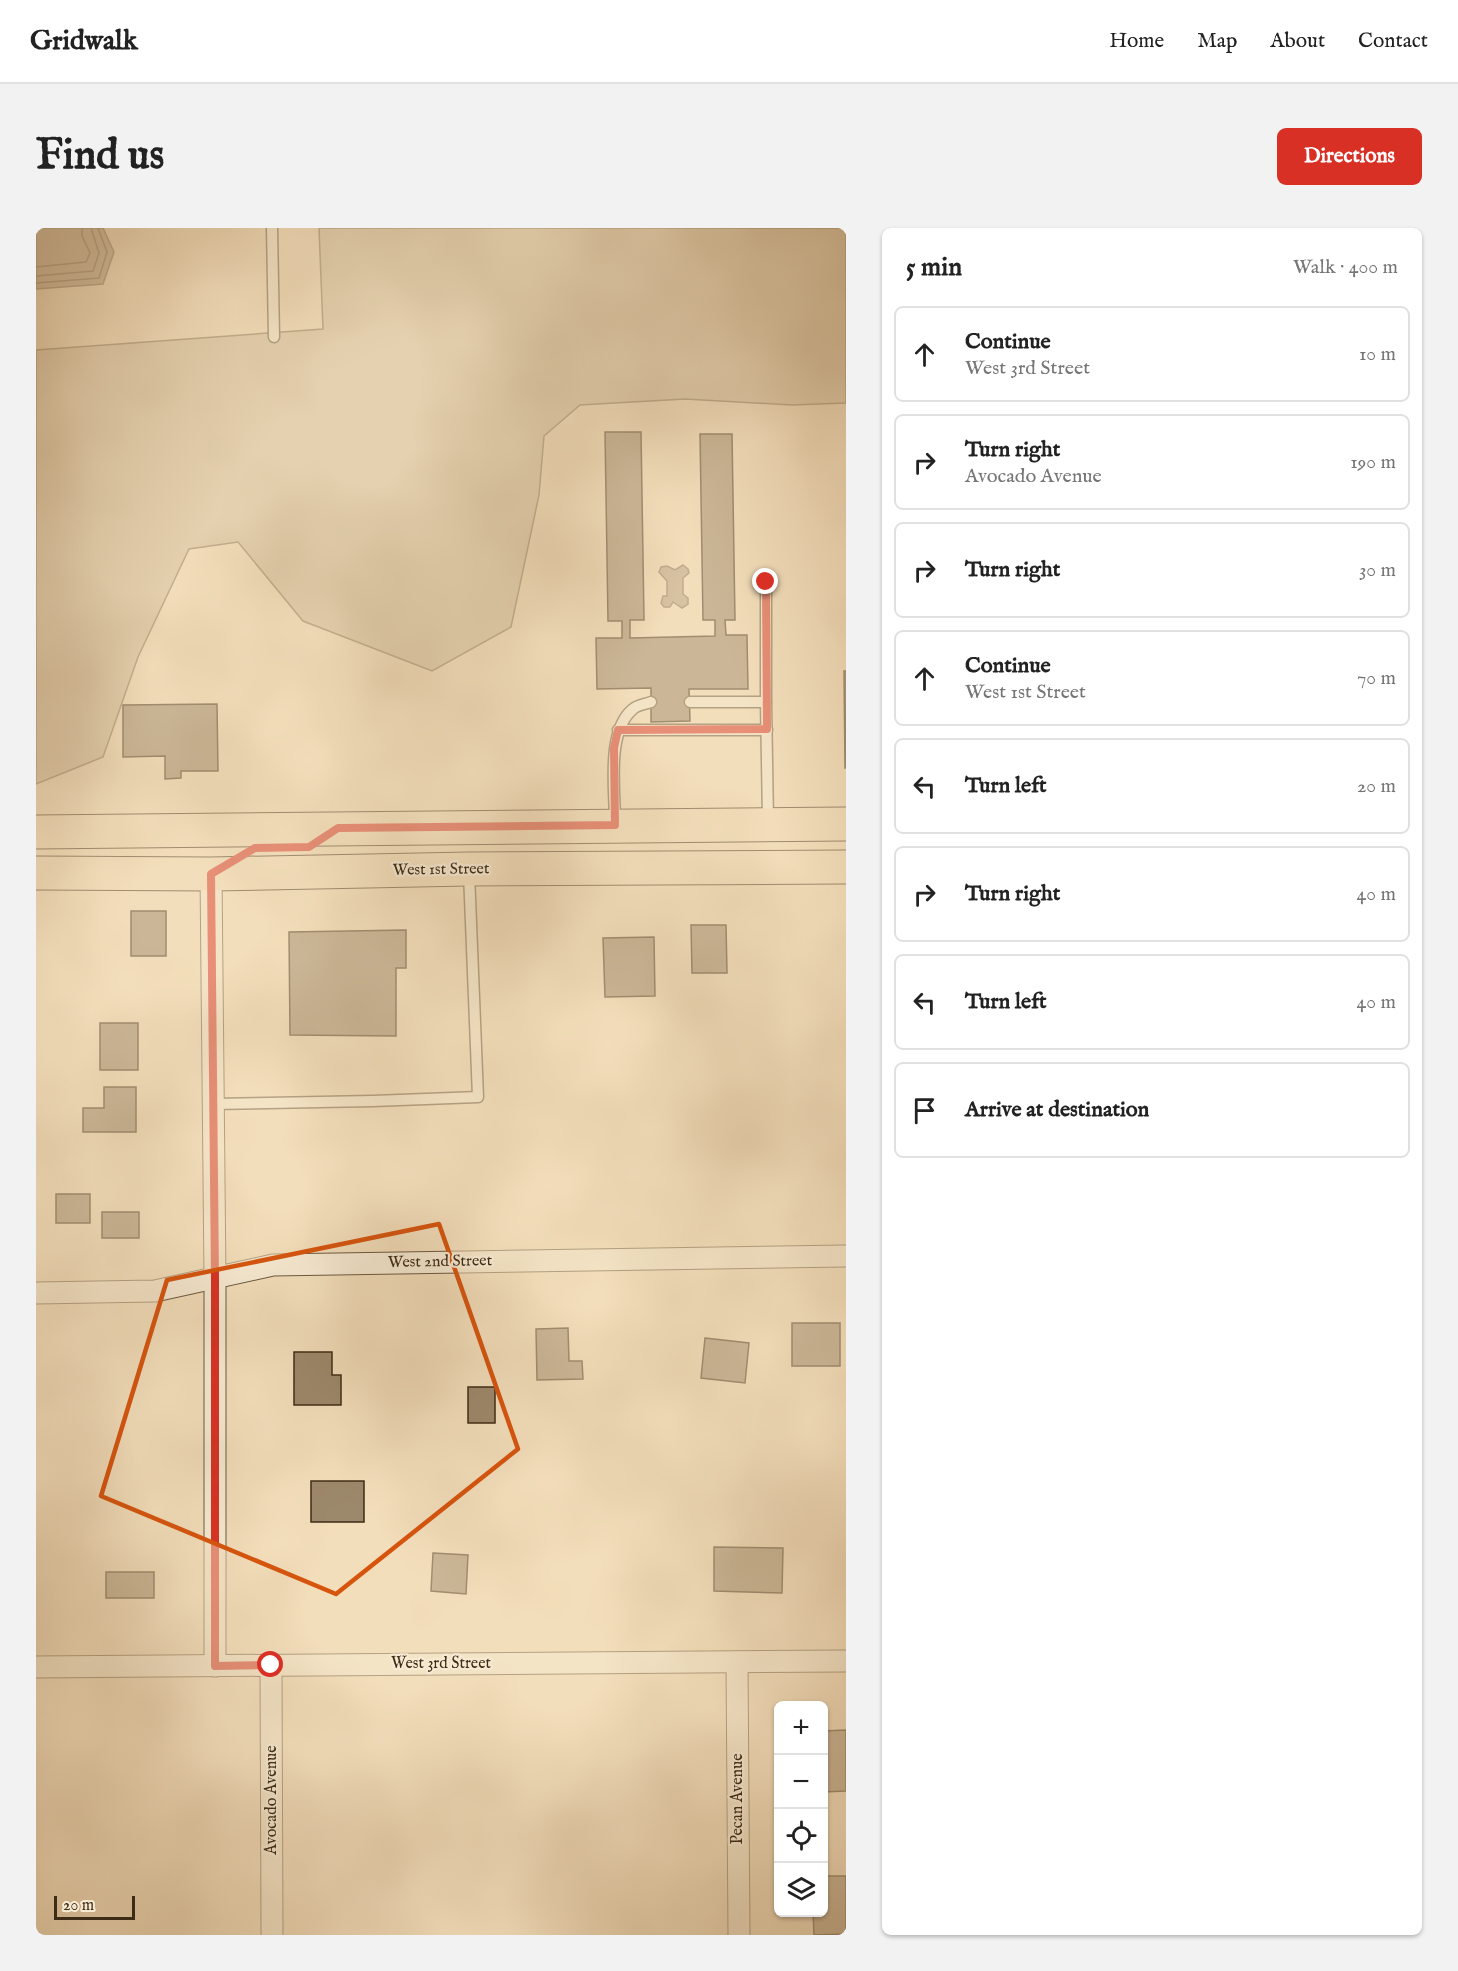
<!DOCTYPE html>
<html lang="en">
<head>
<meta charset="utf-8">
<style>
  body { margin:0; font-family:"IM FELL English",serif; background:#f2f2f2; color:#222 }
  .controls { position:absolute; right:18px; bottom:18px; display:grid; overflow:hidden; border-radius:9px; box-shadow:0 2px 4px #0004 }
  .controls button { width:54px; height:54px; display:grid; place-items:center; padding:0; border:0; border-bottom:2px solid #e0e0e0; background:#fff; color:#222; font:30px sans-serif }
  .scale { position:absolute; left:18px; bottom:15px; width:81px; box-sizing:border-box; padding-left:6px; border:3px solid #3e2b15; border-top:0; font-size:16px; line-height:21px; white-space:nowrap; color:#3e2b15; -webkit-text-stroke:4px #f7ead3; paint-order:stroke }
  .stop { position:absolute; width:18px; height:18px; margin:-14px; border:4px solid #d93025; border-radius:50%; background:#fff }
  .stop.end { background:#d93025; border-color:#fff; box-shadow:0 2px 6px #0008 }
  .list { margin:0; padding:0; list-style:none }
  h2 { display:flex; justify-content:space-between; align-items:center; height:78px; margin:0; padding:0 24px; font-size:26px }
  h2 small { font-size:20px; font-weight:400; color:#767676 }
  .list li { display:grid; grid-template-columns:39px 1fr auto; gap:18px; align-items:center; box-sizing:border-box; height:96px; margin:0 12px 12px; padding:0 12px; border:2px solid #e0e0e0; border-radius:9px }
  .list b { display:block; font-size:22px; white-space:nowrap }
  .list p { margin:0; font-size:20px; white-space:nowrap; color:#767676 }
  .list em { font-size:20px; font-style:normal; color:#767676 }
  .icon { flex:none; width:33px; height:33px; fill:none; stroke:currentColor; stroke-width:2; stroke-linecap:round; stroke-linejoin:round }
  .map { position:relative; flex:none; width:810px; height:1707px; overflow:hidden; border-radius:9px }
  header { display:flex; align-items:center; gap:36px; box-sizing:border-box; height:84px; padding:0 30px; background:#fff; border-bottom:2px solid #e0e0e0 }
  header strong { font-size:28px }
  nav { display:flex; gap:33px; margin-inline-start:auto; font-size:21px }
  .intro { display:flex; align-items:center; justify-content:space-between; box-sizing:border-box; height:144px; padding:0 36px }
  h1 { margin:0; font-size:42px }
  .button { padding:15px 27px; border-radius:9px; background:#d93025; color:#fff; font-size:21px; font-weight:700 }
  main { display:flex; gap:36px; padding:0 36px }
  aside { flex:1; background:#fff; border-radius:9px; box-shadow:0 2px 4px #0004 }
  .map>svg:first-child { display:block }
  .green { fill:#d4c09f; stroke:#89765a; stroke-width:1.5 }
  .water { fill:#b5a183; stroke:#857257; stroke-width:1.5 }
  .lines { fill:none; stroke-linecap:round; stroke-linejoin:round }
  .shore { stroke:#7a664c; stroke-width:1.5 }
  .building { fill:#9c886b; stroke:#3e2b15; stroke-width:1.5 }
  .lane-casing { stroke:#6b583e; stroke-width:13 }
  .street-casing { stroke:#6b583e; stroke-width:23 }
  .primary-casing { stroke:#3e2b15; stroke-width:35 }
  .lane { stroke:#f7ead3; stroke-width:10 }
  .street { stroke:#f7ead3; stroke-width:21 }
  .primary { stroke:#f3debb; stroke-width:33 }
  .route { stroke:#d93025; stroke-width:8 }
  .marked { fill:none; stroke:#d7540d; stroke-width:4.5; stroke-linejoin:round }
  .labels { text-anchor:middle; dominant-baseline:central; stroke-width:4.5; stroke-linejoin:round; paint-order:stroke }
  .street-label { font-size:16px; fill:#3e2b15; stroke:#f7ead3 }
</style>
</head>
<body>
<header>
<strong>Gridwalk</strong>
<nav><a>Home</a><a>Map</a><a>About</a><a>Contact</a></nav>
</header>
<div class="intro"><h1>Find us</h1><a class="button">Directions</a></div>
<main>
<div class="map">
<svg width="810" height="1707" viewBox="0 0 810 1707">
  <rect width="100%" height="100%" fill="#f3debb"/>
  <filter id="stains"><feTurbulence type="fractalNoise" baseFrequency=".00333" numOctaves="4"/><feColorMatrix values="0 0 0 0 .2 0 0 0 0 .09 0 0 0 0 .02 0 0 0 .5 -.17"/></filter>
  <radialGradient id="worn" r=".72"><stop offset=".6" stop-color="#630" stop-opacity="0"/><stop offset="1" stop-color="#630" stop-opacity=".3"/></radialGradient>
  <path class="green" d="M283,0h527v175l-54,2 -107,-6 -105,6 -36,31 -5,59 -28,132 -79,44 -129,-50 -65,-79 -49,7 -51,108 -35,100 -67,27v-434l287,-21z"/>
  <g class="water">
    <path d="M0,0h67l11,24 -11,32 -67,5z"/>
    <path d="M647,337l5,4 1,4 -6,5v16l5,4v6l-6,4 -9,-6 -3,5h-6l-3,-4 2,-7h4v-15l-8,-9 2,-5 6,-1 8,4z"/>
  </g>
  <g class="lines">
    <g class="shore">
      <path d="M0,39l50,-5 4,-9 -8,-17v-8"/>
      <path d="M0,48l57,-5 6,-18 -8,-25"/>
      <path d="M0,55l63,-5 8,-26 -9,-24"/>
    </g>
  </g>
  <g class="building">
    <path d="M569,204h36l3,188h-14v18l85,-2v-16h-12l-3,-186h32l3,186h-10l1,15h21l1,54h-59l1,32 -39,1v-34l-54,1 -1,-51h26v-17h-14z"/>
    <path d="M808,443h2v97h-1z"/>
    <path d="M181,476l1,67h-37v7l-16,1v-23l-42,1v-52z"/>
    <rect x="95" y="683" width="35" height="45"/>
    <path d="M655,697h35l1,48h-35z"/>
    <path d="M370,702v38h-10v68l-106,-1 -1,-103z"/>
    <path d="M618,709l1,59 -50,1 -2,-59z"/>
    <rect x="64" y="795" width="38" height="47"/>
    <path d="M68,859h32v45h-53v-24h21z"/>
    <rect x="20" y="966" width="34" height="29"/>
    <rect x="66" y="984" width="37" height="26"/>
    <rect x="756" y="1095" width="48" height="43"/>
    <path d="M532,1100l1,33h13l1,18 -46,1 -1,-51z"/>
    <path d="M669,1110l44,5 -4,40 -44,-5z"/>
    <path d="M258,1124h38v23h9v30h-47z"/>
    <rect x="432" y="1159" width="27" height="36"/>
    <rect x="275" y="1253" width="53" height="41"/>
    <path d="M678,1319l69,1 -1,45 -68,-2z"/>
    <path d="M397,1325l35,2 -2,39 -35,-3z"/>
    <rect x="70" y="1344" width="48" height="26"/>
    <path d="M810,1502v61l-22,1v-61z"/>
    <path d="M788,1648h22v58l-32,1 -1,-23h11z"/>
  </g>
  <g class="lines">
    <g class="lane-casing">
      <g id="lane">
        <path d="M236,0l2,109"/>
        <path d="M730,354v120"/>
        <path d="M654,474h76l2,118"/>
        <path d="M582,502h149"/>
        <path d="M579,594c0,-32 -9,-91 18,-113 4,-4 13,-5 18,-7"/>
        <path d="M177,876l160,-3 105,-4 -9,-224"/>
      </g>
    </g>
    <g class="street-casing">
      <g id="street">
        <path d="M175,646l4,405v387"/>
        <path d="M0,1065l119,-2 118,-26 573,-9"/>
        <path d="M701,1434l2,273"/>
        <path d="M235,1437l1,270"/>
        <path d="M0,1439l810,-6"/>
      </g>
    </g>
    <g class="primary-casing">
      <g id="primary">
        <path d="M0,604l810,-8"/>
        <path d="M0,645l175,1 258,-5 377,-2"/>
      </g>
    </g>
    <use href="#lane" class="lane"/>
    <use href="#street" class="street"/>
    <use href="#primary" class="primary"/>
  </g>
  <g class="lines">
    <path class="route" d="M235,1437l-56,1v-387l-4,-405 44,-26 54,-1 29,-19 277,-3 -1,-77 4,-18 149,-1 -1,-147"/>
  </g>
  <path d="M0 0H810V1707H0ZM403,996l79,225 -182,145 -235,-98 66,-216z" fill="#f3debb" fill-opacity=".55" fill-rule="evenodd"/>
  <path class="marked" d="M403,996l79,225 -182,145 -235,-98 66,-216z"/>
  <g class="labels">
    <g class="street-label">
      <text transform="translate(405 642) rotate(-1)">West 1st Street</text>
      <text transform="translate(404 1034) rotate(-1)">West 2nd Street</text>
      <text x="405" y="1436">West 3rd Street</text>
      <text transform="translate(702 1571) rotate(-90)">Pecan Avenue</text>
      <text transform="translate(236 1572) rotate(-90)">Avocado Avenue</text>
    </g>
  </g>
  <rect width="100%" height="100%" filter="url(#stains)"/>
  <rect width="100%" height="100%" fill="url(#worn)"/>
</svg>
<div class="controls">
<button>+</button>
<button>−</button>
<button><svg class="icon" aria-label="locate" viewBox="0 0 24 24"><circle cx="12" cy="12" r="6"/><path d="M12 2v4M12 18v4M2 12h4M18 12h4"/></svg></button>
<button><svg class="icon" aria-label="layers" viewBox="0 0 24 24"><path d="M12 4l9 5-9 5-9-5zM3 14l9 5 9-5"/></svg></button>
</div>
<div class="scale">20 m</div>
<div class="stop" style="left:235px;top:1437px"></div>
<div class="stop end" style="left:730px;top:354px"></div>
</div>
<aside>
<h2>5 min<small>Walk · 400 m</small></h2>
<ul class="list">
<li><svg class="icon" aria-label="ahead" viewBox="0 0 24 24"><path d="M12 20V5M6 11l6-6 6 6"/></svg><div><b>Continue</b><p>West 3rd Street</p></div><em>10 m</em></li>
<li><svg class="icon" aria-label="right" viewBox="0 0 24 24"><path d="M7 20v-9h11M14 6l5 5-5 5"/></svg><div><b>Turn right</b><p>Avocado Avenue</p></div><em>190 m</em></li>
<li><svg class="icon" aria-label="right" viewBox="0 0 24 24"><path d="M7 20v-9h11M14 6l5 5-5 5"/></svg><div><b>Turn right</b></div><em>30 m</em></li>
<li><svg class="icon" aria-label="ahead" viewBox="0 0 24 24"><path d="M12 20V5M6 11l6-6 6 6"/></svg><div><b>Continue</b><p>West 1st Street</p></div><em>70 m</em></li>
<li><svg class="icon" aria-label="left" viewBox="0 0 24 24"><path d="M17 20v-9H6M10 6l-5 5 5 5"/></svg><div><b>Turn left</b></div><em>20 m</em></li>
<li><svg class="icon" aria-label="right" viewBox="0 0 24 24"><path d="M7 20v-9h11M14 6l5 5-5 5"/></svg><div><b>Turn right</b></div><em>40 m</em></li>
<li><svg class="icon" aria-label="left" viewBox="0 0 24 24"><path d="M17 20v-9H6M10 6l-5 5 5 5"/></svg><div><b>Turn left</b></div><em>40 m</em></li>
<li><svg class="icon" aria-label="arrive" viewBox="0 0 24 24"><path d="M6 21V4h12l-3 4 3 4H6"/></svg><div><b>Arrive at destination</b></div></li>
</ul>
</aside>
</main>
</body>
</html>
